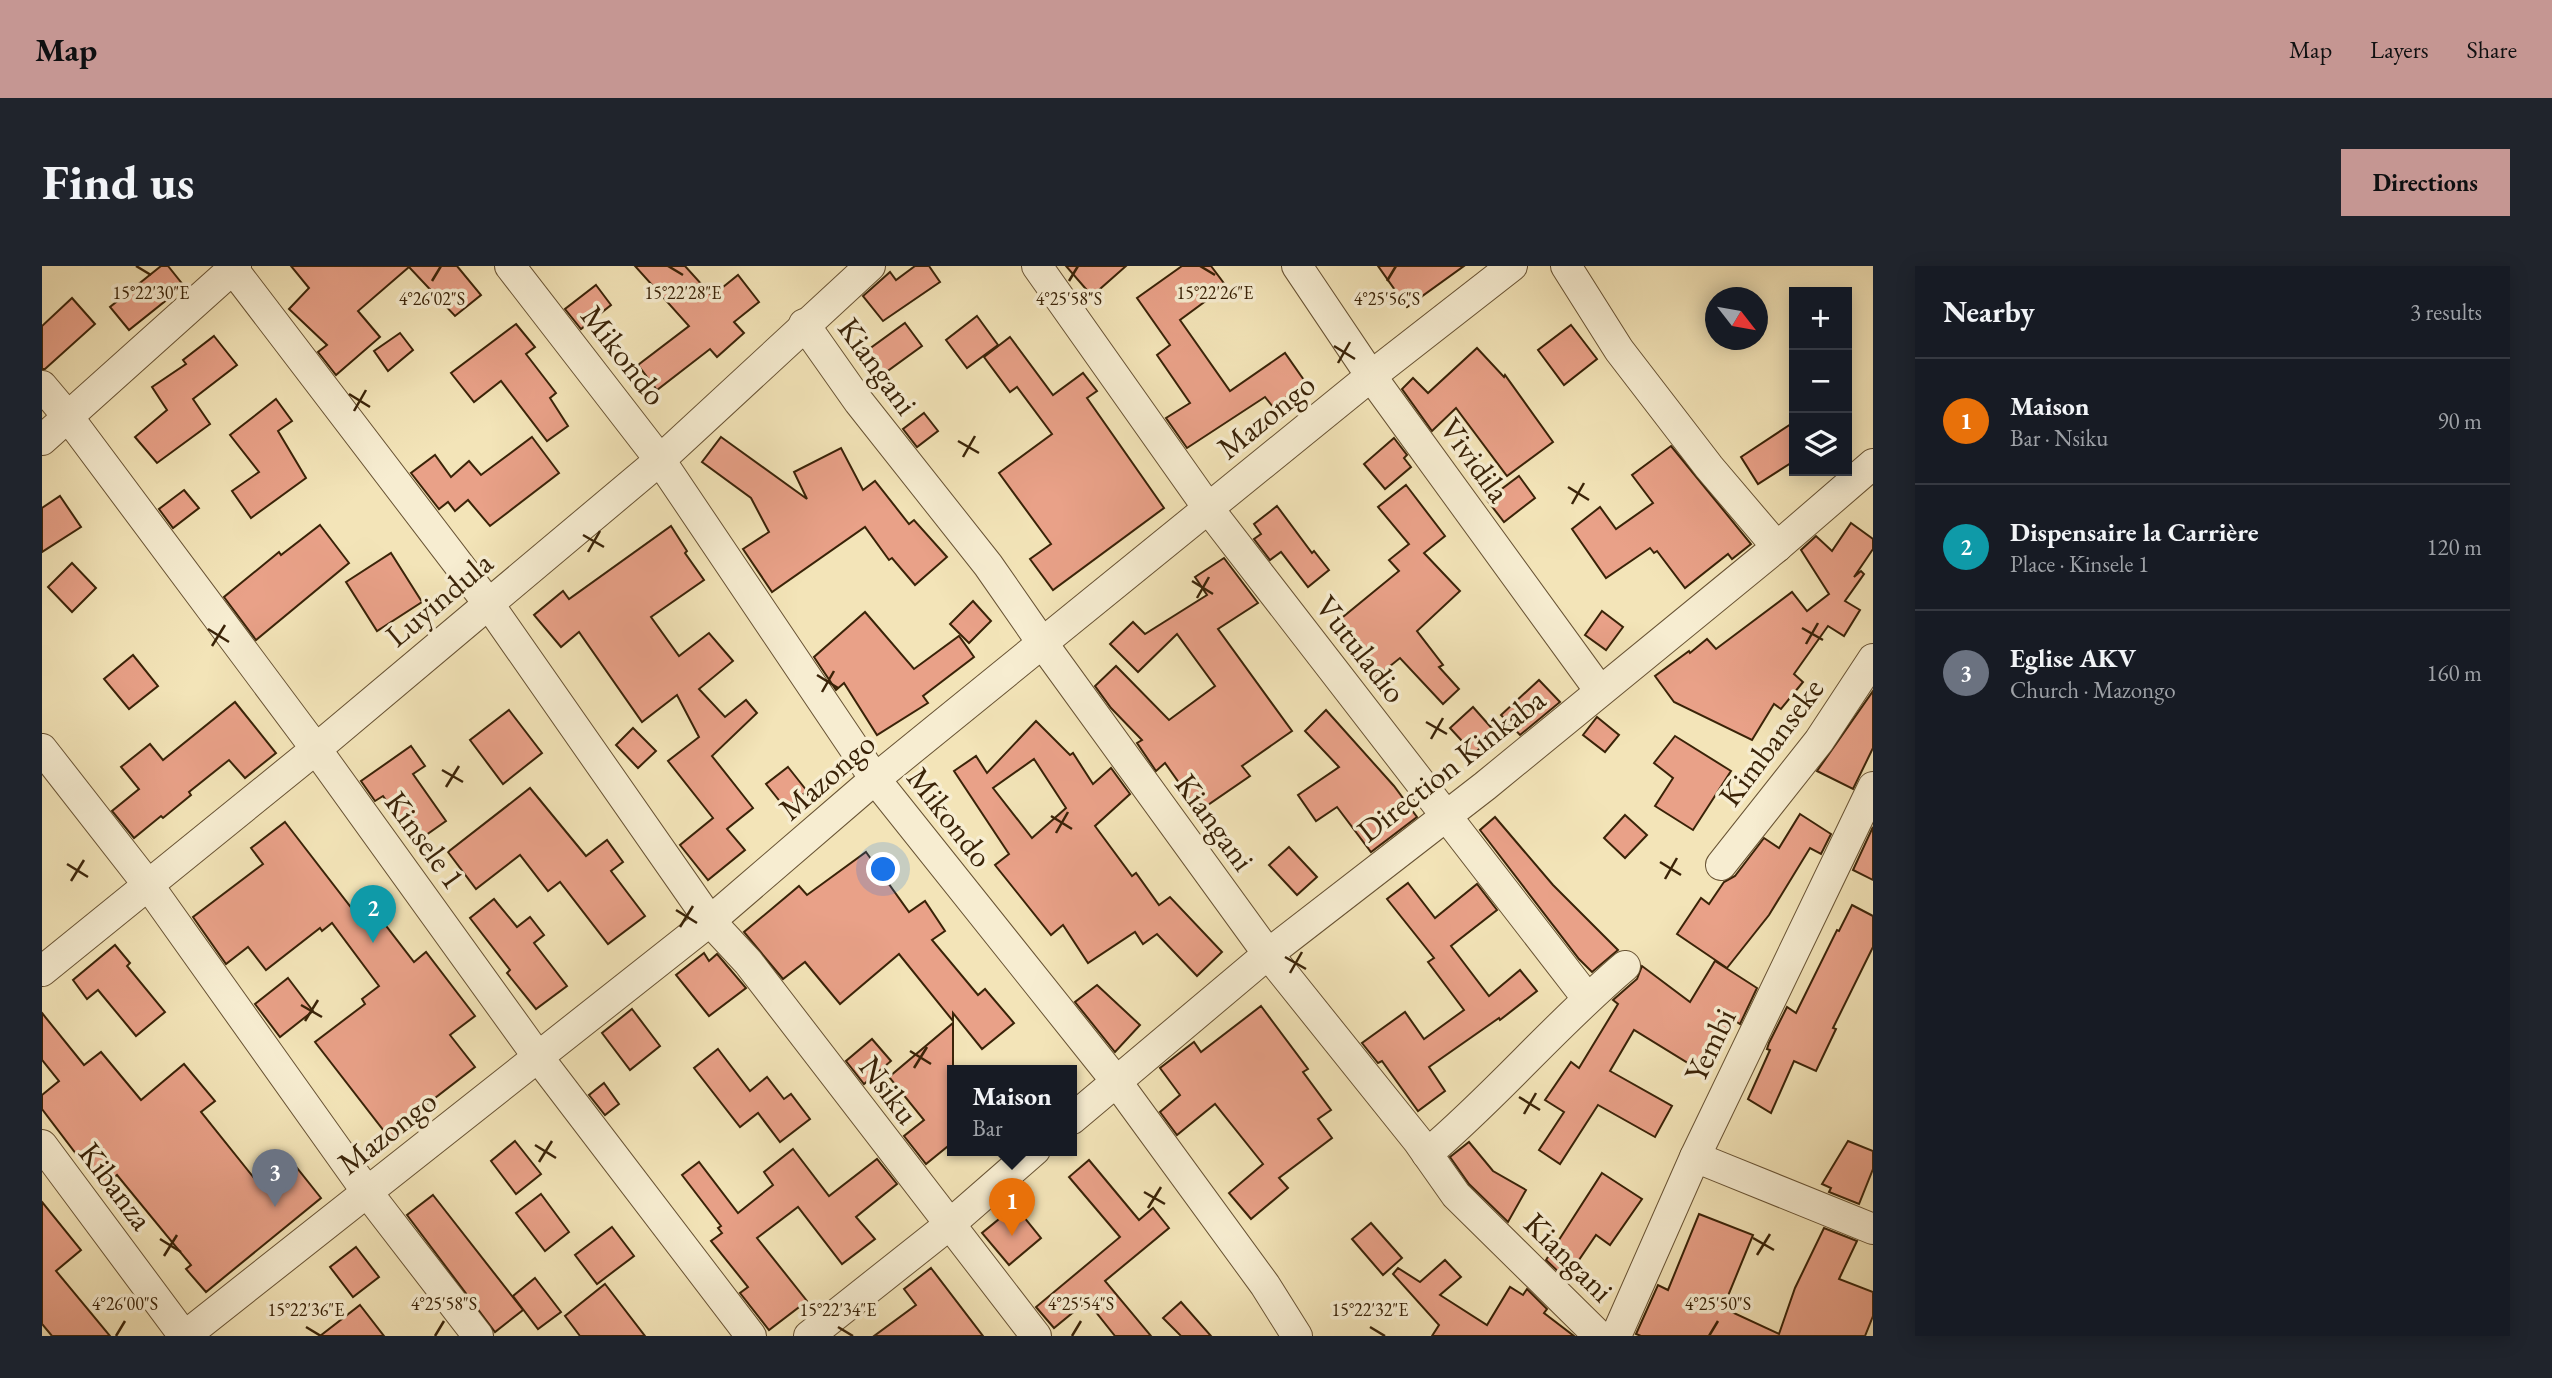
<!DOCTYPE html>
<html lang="en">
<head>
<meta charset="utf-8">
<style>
  body { margin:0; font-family:"EB Garamond",serif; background:#20242c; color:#f1f3f6 }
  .controls { position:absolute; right:21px; top:21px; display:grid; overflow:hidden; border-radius:0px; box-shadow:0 4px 18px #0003 }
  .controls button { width:63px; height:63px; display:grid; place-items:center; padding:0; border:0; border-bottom:2px solid #363941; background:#171b24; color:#f1f3f6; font:35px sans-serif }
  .compass { position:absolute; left:1663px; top:21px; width:63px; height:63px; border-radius:50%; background:#171b24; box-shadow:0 4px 18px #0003; rotate:121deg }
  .you { position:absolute; left:842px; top:604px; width:24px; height:24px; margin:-18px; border:5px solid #fff; border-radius:50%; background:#1a73e8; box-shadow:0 0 0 10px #1a73e833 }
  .badge { display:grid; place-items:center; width:46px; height:46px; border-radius:50%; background:#c59692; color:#fff; font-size:23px; font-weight:700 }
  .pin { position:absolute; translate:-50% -58px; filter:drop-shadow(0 2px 4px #0008) }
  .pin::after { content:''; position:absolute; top:37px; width:24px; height:21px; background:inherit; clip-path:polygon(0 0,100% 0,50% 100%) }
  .popup { position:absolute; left:905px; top:799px; width:130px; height:91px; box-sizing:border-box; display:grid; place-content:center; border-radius:0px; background:#171b24; filter:drop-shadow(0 2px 5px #0005); font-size:23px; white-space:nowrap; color:#9ea1a6 }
  .popup b { font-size:26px; color:#f1f3f6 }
  .popup::after { content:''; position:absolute; left:50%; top:100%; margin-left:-14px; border:14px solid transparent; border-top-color:#171b24 }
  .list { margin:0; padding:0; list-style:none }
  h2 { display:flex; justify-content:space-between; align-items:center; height:91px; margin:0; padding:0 28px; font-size:30px }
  h2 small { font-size:23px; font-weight:400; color:#9ea1a6 }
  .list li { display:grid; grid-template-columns:46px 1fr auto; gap:21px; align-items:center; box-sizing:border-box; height:126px; padding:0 28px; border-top:2px solid #363941 }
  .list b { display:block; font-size:26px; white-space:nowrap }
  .list p { margin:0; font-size:23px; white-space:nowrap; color:#9ea1a6 }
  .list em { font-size:23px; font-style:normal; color:#9ea1a6 }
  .icon { flex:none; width:38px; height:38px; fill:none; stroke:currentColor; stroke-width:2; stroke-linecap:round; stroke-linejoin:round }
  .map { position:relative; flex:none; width:1831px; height:1070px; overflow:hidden; border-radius:0px }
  header { display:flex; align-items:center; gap:42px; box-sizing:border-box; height:98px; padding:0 35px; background:#c59692; color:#111 }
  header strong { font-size:33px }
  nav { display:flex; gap:38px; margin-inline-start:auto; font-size:24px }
  .intro { display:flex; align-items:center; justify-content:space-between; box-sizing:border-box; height:168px; padding:0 42px }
  h1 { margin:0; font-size:49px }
  .button { padding:18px 32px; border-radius:0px; background:#c59692; color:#111; font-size:24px; font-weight:700 }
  main { display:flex; gap:42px; padding:0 42px }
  aside { flex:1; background:#171b24; border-radius:0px; box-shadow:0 4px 18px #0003 }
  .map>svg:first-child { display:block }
  .building { fill:#e9a188; stroke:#3a2308; stroke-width:2; fill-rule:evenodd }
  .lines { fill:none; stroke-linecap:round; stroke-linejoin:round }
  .minor-casing { stroke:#685334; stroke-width:32 }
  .minor { stroke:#f7edd1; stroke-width:30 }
  .ticks { fill:none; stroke:#3a2308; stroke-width:2.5 }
  .labels { text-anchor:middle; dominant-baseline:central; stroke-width:7; stroke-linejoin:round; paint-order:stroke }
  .street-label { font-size:32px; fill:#3a2308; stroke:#f7edd1 }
  .ticks-label { font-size:18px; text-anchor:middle; fill:#3a2308; stroke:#f7edd1; stroke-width:7; stroke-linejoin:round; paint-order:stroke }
</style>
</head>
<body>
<header>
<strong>Map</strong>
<nav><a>Map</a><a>Layers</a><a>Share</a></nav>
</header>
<div class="intro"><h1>Find us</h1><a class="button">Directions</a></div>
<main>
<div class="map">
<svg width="1831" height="1070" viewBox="0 0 1831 1070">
  <rect width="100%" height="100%" fill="#f3e4b8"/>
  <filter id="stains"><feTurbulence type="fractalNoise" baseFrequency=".00286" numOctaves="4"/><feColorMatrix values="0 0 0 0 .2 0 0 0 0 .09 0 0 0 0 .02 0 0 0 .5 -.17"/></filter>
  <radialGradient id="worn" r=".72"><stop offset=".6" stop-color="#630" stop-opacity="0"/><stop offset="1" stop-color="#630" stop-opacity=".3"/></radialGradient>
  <g class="building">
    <path d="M119,0h7l16,20 -55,44 -19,-23z"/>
    <path d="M249,0h166l24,29 -26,21 -46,-49 -51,44 22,26 -44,38 -18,-23 9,-7 -38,-36 20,-21z"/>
    <path d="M593,0h50l27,30 26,-21 21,27 -25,20 10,11 -27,24 -7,-8 -53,41 -19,-25 51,-39z"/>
    <path d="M873,0h14l11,16 -57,39 -20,-25 27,-24 6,8z"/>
    <path d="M1024,0h60l-34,30z"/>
    <path d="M1140,0h29l15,20 -46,34 50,71 55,-38 21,30 -33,24 -8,-10 -78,51 -21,-30 24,-15 -33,-48 13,-10 -33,-47z"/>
    <path d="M1336,0h86l-57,41z"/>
    <path d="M554,19l15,20 -30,24 -16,-20z"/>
    <path d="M30,32l23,26 -50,45h-3v-43z"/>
    <path d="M935,50l21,29 -31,23 -21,-28z"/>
    <path d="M863,57l17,23 -40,29 -17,-23z"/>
    <path d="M474,58l19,23 -9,7 30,39 -6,5 18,28 -21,15 -46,-60 -27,21 -23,-29z"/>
    <path d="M1529,59l26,34 -33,26 -26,-35z"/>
    <path d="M358,67l13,17 -25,21 -14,-20z"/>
    <path d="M172,70l23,29 -44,34 17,25 -53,39 -22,-26 32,-27 -15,-23 34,-23 -3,-4z"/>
    <path d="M968,71l43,58 30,-22 14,18 -10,7 77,110 -111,82 -23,-31 21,-15 -52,-71 53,-39 -35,-47 -7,5 -26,-35z"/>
    <path d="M1435,82l27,29 1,-2 48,67 -46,34 -51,-68 -24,23 -30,-42 11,-11 15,15z"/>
    <path d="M234,133l16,22 -14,10 28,47 -55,40 -19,-27 27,-19 -29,-37z"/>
    <path d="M882,147l14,18 -21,16 -14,-18z"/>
    <path d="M1752,156v39l-36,23 -17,-27z"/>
    <path d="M490,171l27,36 -69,53 -22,-26 -13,11 -7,-9 -9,7 -28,-36 24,-18 16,22 18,-16 12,14z"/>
    <path d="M679,171l86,62 -13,-27 47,-24 22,42 12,-9 34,43 5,-4 33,37 -32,28 -23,-27 -3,2 -24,-33 -93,65 -29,-43 26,-17 -18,-34 -49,-36z"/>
    <path d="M1352,172l13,17 -3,3 7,9 -26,22 -21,-25z"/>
    <path d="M1629,180l80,98 -19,15 -4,-5 -43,34 -28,-37 -3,2 -4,-5 -44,30 -34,-49 28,-22 16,22 37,-26 -21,-28z"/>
    <path d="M1477,210l16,22 -31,24 -17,-22z"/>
    <path d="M1364,219l39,51 -21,17 36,38 -43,40 26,34 -4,2 20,22 -16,15 -43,-46 -25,20 -43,-52 67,-55 -10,-11 20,-16 -31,-37z"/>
    <path d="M142,224l15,18 -26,20 -14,-19z"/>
    <path d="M18,230l21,31 -39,25v-44z"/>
    <path d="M1235,240l35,47 2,-2 15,19 -21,17 -27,-35 -11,8 -16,-21 7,-5 -7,-10z"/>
    <path d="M1809,257l22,16v10l-19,28 7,-6 3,3 -19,27 15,9 -16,26 -16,-10 -34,48 9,8 -22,27 -7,-5 -22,36 -78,-38 -19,-26 34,-25 1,2 17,-14 9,10 76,-57 15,19 22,-17 -28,-44 15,-14 16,15z"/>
    <path d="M278,259l29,38 -93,77 -32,-43 55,-45 2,3z"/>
    <path d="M629,260l16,25 -2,2 19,27 -53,37 28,39 30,-23 24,28 -34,28 26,28 21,-17 11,13 -45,43 41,52 -26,21 18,21 -37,30 -28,-35 33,-27 -45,-57 31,-24 -22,-42 -35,27 -63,-90 -18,15 -27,-32 29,-24 6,8z"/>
    <path d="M349,287l31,49 -45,29 -31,-49z"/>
    <path d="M1182,292l34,45 -40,26 74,102 -50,35 8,10 -51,35 -34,-48 -9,8 -19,-28 5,-3 -31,-32 -16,-22 21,-20 53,54 46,-34 -38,-52 -39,38 -28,-28 23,-22 12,12 62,-39 -12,-18z"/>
    <path d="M30,297l24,25 -24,24 -24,-25z"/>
    <path d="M931,335l18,20 -22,22 -19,-19z"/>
    <path d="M1560,345l21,16 -17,23 -21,-15z"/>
    <path d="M823,346l49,57 45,-33 15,21 -51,39 5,7 -51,32 -33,-52 -8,7 -22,-33z"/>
    <path d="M91,389l25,31 -29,23 -25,-30z"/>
    <path d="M1497,414l21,22 -40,33 -19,-20z"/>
    <path d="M1831,425v57l-20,41 -36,-18z"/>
    <path d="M193,436l41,51 -31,25 -16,-18 -40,32 2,3 -28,23 -2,-2 -27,22 -22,-27 27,-22 -18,-22 29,-23 13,16z"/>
    <path d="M1431,441l23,26 -22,21 -24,-26z"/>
    <path d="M467,444l33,43 -39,31 -33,-44z"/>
    <path d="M1284,444l68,76 23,31 -46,35 -34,-45 -21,14 -18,-26 41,-28 -34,-36z"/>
    <path d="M1555,451l22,18 -14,17 -22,-17z"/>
    <path d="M994,455l34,34 3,-2 20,31 18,-16 19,26 -35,32 37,50 4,-3 23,32 11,-8 52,55 -25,24 -40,-42 -14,10 -8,-12 -47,31 -25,-38 -12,10 -56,-70 14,-11 -55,-83 22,-15 11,17zM992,493l32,49 -34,30 -39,-50z"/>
    <path d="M591,462l23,23 -18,17 -22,-23z"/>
    <path d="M1633,470l56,35 -38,59 -38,-24 18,-28 -19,-15z"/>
    <path d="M369,480l14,20 -12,8 33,47 -30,21 -33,-46 -8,5 -14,-20z"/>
    <path d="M746,501l19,24 -21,18 -20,-25z"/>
    <path d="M488,522l56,68 21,-16 16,22 -12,9 34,45 -37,28 -48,-62 -12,9 -28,-36 -44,34 -28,-37z"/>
    <path d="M1758,548l31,20 -10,20 -11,-6 -41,67 -42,53 -50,-34 24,-36 8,6 15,-22 11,-6 29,-38 15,10z"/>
    <path d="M1583,549l22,20 -22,23 -21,-20z"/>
    <path d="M1453,551l58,68 65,65 -26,22 -13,-13 -99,-129z"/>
    <path d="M243,556l75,97 13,-10 41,53 12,-10 49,64 -25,19 25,32 -58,45 4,5 -30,23 -76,-98 50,-38 -3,-5 17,-13 -47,-63 -10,8 -2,-3 -54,42 -18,-23 -22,17 -33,-47 70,-53 -12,-16z"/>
    <path d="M1831,561v53l-20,-10z"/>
    <path d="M1247,581l28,30 -20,18 -28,-30z"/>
    <path d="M824,586l43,60 16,-11 20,30 -13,9 46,55 7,-6 29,34 -32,26 -29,-36v8l-54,-67 -59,50 -35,-42 -22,17 -39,-47 55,-46 8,9z"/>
    <path d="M1366,617l27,35 42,-34 20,26 -46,36 38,50 31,-26 17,21 -37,29 -1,-2 -70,49 16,24 -27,20 -36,-50 -4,2 -16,-20 43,-31 19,27 40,-29 -36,-48 6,-4 -47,-59z"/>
    <path d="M452,633l23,28 13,-10 14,18 -10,8 33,43 -31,23 -29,-36 3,-3 -40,-52z"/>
    <path d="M1810,639l21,11v31l-40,81 3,1 -20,42 -22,-10 -23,52 -23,-14 22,-49 -3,-1 2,-6 18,-36 9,6 41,-83 2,1z"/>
    <path d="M73,679l15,18 -3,3 38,46 -29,24 -38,-46 -11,9 -14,-19z"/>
    <path d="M662,687l5,8 8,-7 29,34 -37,28 -33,-41z"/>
    <path d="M1673,695l42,27 -17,36 -8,-5 -31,52 -67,-41 -24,41 62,35 -17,31 -57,-32 -38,59 -21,-14 25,-38 -19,-12 26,-38 8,6 39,-64 -5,-4 24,-21 5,-13 48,36z"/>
    <path d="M246,712l25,33 -33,26 -25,-33z"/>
    <path d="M1055,719l43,40 -25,27 -40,-50z"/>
    <path d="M1219,740l47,63 -5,3 28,38 -13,9 14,19 -53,40 9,10 -37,31 -22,-26 34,-29 -48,-60 -38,31 -17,-23 20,-17 -20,-27 34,-26 7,10z"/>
    <path d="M590,743l28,37 -30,24 -28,-37z"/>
    <path d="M0,747l42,52 17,-13 40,48 43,-36 31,37 -14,11 61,76 31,-25 28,35 -115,94 -20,-23 5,-4 -74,-90 -15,13 -60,-79v-14l17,-14 -17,-21z"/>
    <path d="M911,757v119l-27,22 -22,-28 20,-16 -35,-43z"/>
    <path d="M830,773l19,22 -27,23 -18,-23z"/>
    <path d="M676,783l32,42 17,-14 17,22 7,-5 19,25 -30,23 -22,-29 -18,14 -46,-59z"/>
    <path d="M562,817l15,21 -14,11 -16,-20z"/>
    <path d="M473,875l26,33 -25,20 -25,-33z"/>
    <path d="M1806,875l25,10v18l-14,35 -30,-12 2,-4 -9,-4z"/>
    <path d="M1427,876l24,29 33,19 -18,32 -39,-38 -19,-27z"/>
    <path d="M751,883l36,47 48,-37 20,25 -41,33 19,22 -33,25 -44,-57 -41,31 50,63 -38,29 -29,-37 8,-6 -37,-46 11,-8 -4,-5 3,-2 -39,-51 17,-13 39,51 35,-28 -9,-13z"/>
    <path d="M1047,894l50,60 14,-12 16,20 -64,53 46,55h-36l-28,-35 -33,27 -18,-21 84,-70 -51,-60z"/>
    <path d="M1560,907l40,26 -32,46 -14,-10 -30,44 -20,-19z"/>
    <path d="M499,928l28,38 -24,19 -29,-38z"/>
    <path d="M391,929l90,115 -28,22 -88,-117z"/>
    <path d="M0,936l39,48 -25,21 54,65h-58l-10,-12z"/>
    <path d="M973,940l26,32 -32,27 -27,-32z"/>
    <path d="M1657,948l54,21 -30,73 56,26 16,-46 29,-60 33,13 -18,38 34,13v24l-8,20h-224l-5,-2 22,-49 10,5z"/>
    <path d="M1329,957l31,35 -19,17 -31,-36z"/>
    <path d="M570,961l22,29 -37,28 -22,-29z"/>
    <path d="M314,981l23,30 -26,20 -23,-30z"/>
    <path d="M1403,994l16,17 -21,18 47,30 23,-38 13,8 4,-6 20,20 -3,4 30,23h-142l7,-11 -46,-51 5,-6 22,14z"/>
    <path d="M889,1002l52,68h-109l42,-31 -12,-16z"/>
    <path d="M493,1012l26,34 -23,17 -25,-33z"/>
    <path d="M563,1018l40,52h-65l-15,-20z"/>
    <path d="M1139,1036l30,34h-30l-18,-18z"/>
    <path d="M318,1039l24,31h-64z"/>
  </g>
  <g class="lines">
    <g class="minor-casing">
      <g id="minor">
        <path d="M468,0l150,194 215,319 241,302 149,204 32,51"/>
        <path d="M995,0l171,242 379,490"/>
        <path d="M1255,0l74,110 229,315"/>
        <path d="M1524,0l53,84 90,117 68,80"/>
        <path d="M191,3l255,334 222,318 38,41 288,374"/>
        <path d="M762,58l55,78 129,163 55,79 225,310 150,187 38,54 143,141"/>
        <path d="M0,120l27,32 247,331 222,308 213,279"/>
        <path d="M0,174l194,-174"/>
        <path d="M0,483l107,137 218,306 111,144"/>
        <path d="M1679,599l98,-124 54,-82"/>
        <path d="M0,705l274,-222 344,-289 210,-194"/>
        <path d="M1030,853l196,-165 217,-168 292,-239 96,-83"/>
        <path d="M0,879l142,191"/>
        <path d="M1385,888c70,-59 128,-129 198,-188"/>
        <path d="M1653,891l178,72"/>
        <path d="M143,1070l525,-415 165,-142 496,-403 141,-110"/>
        <path d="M767,1070l140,-111 86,-75"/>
        <path d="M1574,1070l79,-179 178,-370"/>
      </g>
    </g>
    <use href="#minor" class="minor"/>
  </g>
  <path class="ticks" d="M94,0l15,9M626,0l15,9M1158,0l15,9M390,15l9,-15M1027,15l9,-15M1345,15l9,-15M1292,80l21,13M1296,97l12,-21M307,128l21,13M312,145l12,-21M916,175l21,12M921,191l12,-21M1526,221l21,13M1530,238l12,-21M541,269l21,12M546,286l12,-21M1150,315l21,13M1155,332l12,-21M1760,362l21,12M166,363l21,13M1764,378l12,-21M170,380l13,-21M775,409l21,13M780,426l12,-21M1384,456l21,12M1389,473l12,-21M400,504l21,12M404,521l13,-21M1009,550l21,13M1014,567l12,-21M1618,596l21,13M25,598l21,13M1623,613l12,-21M29,615l13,-21M634,644l21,13M638,661l13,-21M1243,691l21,12M1248,707l12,-21M259,739l21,12M263,755l13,-21M868,785l21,13M872,802l13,-21M1477,831l21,13M1482,848l12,-21M493,879l21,13M497,896l13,-21M1102,926l21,12M1106,942l13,-21M1711,972l21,12M118,973l21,13M1715,989l13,-21M122,990l13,-21M264,1061l15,9M796,1061l15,9M1328,1061l15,9M74,1070l9,-15M393,1070l9,-15M1030,1070l9,-15M1667,1070l9,-15"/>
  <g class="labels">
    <g class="street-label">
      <text transform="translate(582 89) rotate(52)">Mikondo</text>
      <text transform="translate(836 100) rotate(54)">Kiangani</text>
      <text transform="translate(1224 150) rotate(-39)">Mazongo</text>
      <text transform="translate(1433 194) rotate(54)">Vividila</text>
      <text transform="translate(397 333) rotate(-40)">Luyindula</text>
      <text transform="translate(1319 383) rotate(52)">Vutuladio</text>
      <text transform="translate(1729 476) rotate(-53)">Kimbanseke</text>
      <text transform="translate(1409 499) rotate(-38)">Direction Kinkaba</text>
      <text transform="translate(785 510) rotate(-41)">Mazongo</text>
      <text transform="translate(908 551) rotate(52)">Mikondo</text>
      <text transform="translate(1173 556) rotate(54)">Kiangani</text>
      <text transform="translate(383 574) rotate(54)">Kinsele 1</text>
      <text transform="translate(1668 779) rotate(-64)">Yembi</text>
      <text transform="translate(847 824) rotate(53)">Nsiku</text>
      <text transform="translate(345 866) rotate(-38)">Mazongo</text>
      <text transform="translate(74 920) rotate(53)">Kibanza</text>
      <text transform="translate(1527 991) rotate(45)">Kiangani</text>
    </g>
  </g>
  <g class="ticks-label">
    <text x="109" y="33">15°22'30"E</text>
    <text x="641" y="33">15°22'28"E</text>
    <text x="1173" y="33">15°22'26"E</text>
    <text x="390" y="39">4°26'02"S</text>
    <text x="1027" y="39">4°25'58"S</text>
    <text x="1345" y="39">4°25'56"S</text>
    <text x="83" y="1044">4°26'00"S</text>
    <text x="402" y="1044">4°25'58"S</text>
    <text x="1039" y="1044">4°25'54"S</text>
    <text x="1676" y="1044">4°25'50"S</text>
    <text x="264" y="1050">15°22'36"E</text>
    <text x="796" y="1050">15°22'34"E</text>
    <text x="1328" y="1050">15°22'32"E</text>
  </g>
  <rect width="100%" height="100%" filter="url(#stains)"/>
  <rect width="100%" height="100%" fill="url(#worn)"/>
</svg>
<div class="controls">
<button>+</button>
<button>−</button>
<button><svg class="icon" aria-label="layers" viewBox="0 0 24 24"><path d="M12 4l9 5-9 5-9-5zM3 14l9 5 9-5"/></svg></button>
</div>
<svg class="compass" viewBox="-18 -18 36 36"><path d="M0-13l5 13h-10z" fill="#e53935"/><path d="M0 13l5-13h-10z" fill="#9ea1a6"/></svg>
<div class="you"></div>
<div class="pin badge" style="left:970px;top:970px;background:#e8710a">1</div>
<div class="popup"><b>Maison</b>Bar</div>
<div class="pin badge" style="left:331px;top:677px;background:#0f9aa8">2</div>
<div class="pin badge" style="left:233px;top:941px;background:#6b7280">3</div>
</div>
<aside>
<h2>Nearby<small>3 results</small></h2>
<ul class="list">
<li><span class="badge" style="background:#e8710a">1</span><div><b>Maison</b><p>Bar · Nsiku</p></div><em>90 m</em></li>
<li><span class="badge" style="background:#0f9aa8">2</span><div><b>Dispensaire la Carrière</b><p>Place · Kinsele 1</p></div><em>120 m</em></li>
<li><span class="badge" style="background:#6b7280">3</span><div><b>Eglise AKV</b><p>Church · Mazongo</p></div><em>160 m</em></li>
</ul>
</aside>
</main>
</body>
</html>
